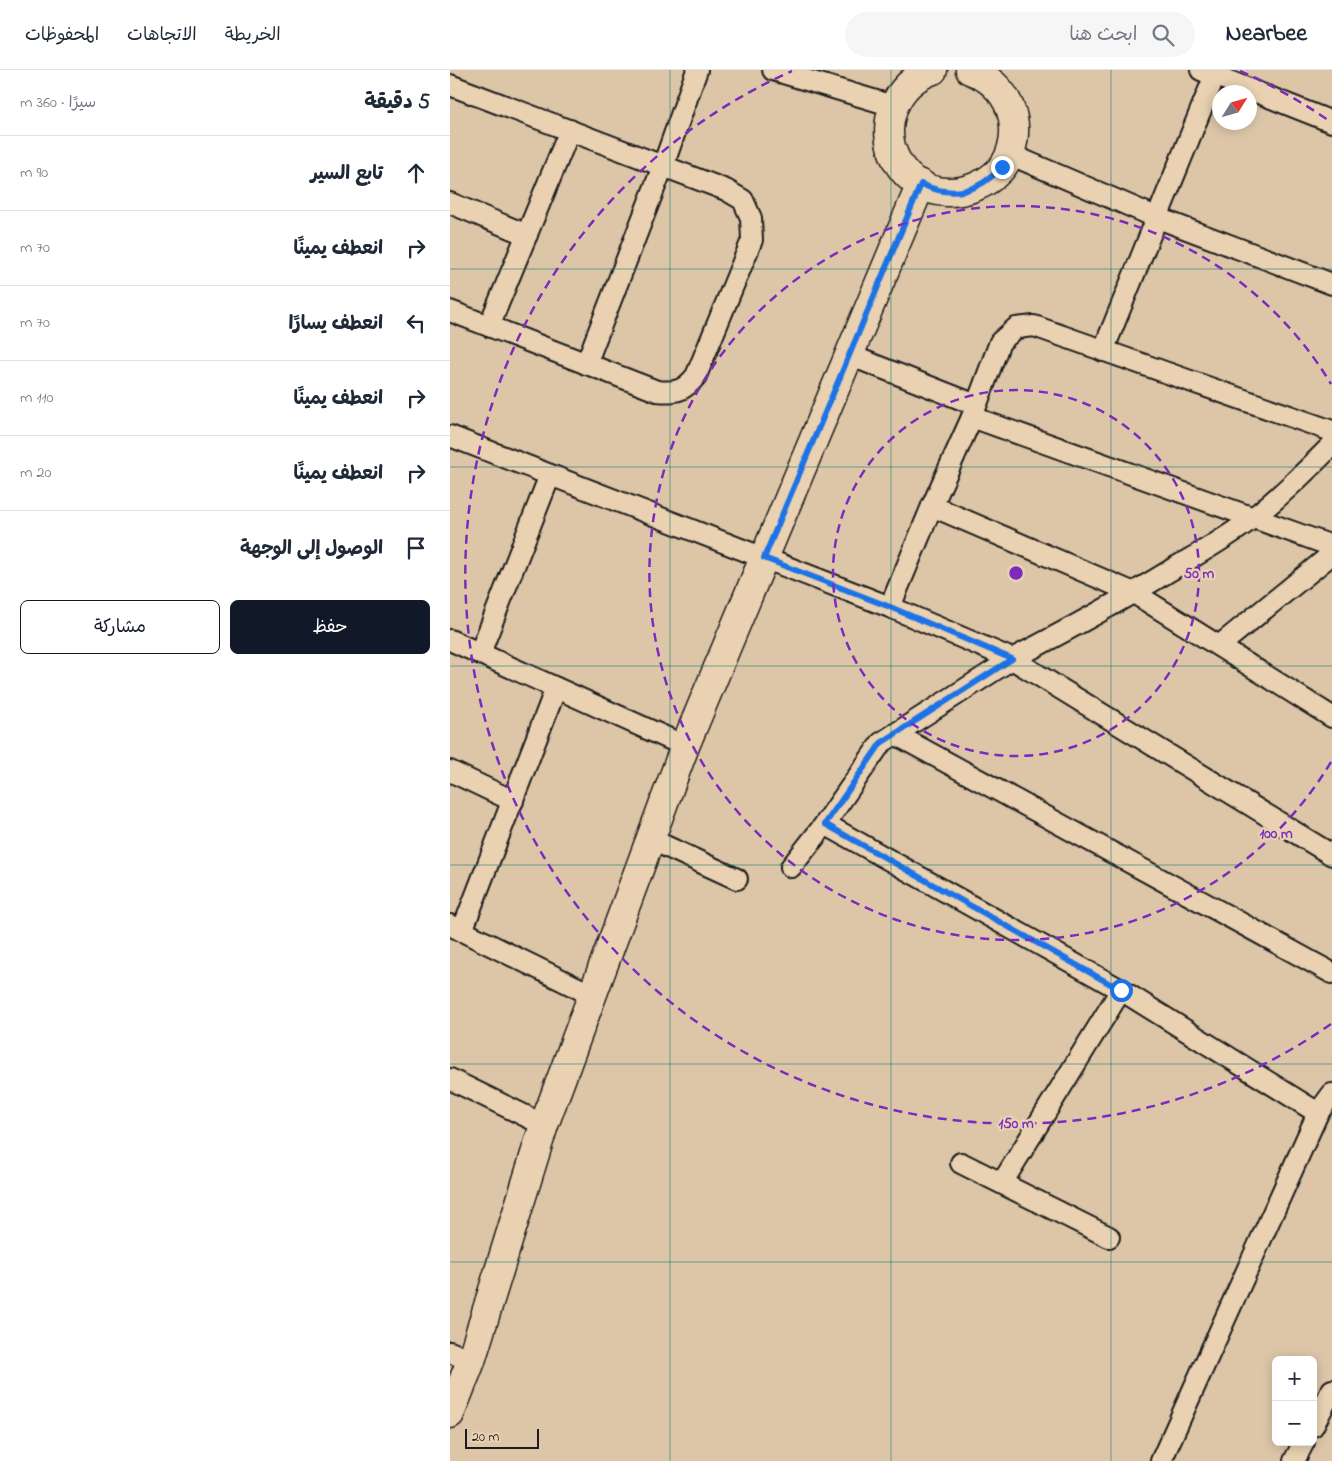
<!DOCTYPE html>
<html lang="ar">
<head>
<meta charset="utf-8">
<style>
  body { margin:0; font-family:"Indie Flower","Playpen Sans Arabic",sans-serif; background:#f6f6f7; color:#1f2937; direction:rtl }
  .controls { position:absolute; right:15px; bottom:15px; display:grid; overflow:hidden; border-radius:8px; box-shadow:0 2px 12px #0003 }
  .controls button { width:45px; height:45px; display:grid; place-items:center; padding:0; border:0; border-bottom:1px solid #e0e1e3; background:#fff; color:#1f2937; font:25px sans-serif }
  .compass { position:absolute; left:762px; top:15px; width:45px; height:45px; border-radius:50%; background:#fff; box-shadow:0 2px 12px #0003; rotate:53deg }
  .scale { position:absolute; left:15px; bottom:12px; width:74px; box-sizing:border-box; padding-left:5px; border:2px solid #1c1c1c; border-top:0; font-size:14px; line-height:18px; white-space:nowrap; color:#1c1c1c; -webkit-text-stroke:4px #e9d1b1; paint-order:stroke }
  .stop { position:absolute; width:15px; height:15px; margin:-11px; border:4px solid #1a73e8; border-radius:50%; background:#fff }
  .stop.end { background:#1a73e8; border-color:#fff; box-shadow:0 1px 5px #0008 }
  .list { margin:0; padding:0; list-style:none }
  h2 { display:flex; justify-content:space-between; align-items:center; height:65px; margin:0; padding:0 20px; font-size:21px }
  h2 small { font-size:16px; font-weight:400; color:#747a83 }
  .list li { display:grid; grid-template-columns:32px 1fr auto; gap:15px; align-items:center; box-sizing:border-box; height:75px; padding:0 20px; border-top:1px solid #e0e1e3 }
  .list b { display:block; font-size:19px; white-space:nowrap }
  .list em { font-size:16px; font-style:normal; color:#747a83 }
  .actions { display:flex; gap:10px; padding:15px 20px }
  .actions a { flex:1; padding:11px 0; border:1px solid #111827; border-radius:8px; text-align:center; font-size:18px; color:#111827 }
  .actions .main { background:#111827; color:#fff }
  .icon { flex:none; width:28px; height:28px; fill:none; stroke:currentColor; stroke-width:2; stroke-linecap:round; stroke-linejoin:round }
  .map { position:relative; flex:none; width:882px; height:1391px; overflow:hidden; direction:ltr }
  header { display:flex; align-items:center; gap:30px; box-sizing:border-box; height:70px; padding:0 25px; background:#fff; border-bottom:1px solid #e0e1e3 }
  header strong { font-size:24px }
  nav { display:flex; gap:28px; margin-inline-start:auto; font-size:18px }
  .search { width:350px; height:45px; background:#f6f6f7; display:flex; align-items:center; gap:12px; box-sizing:border-box; padding:0 18px; border-radius:28px; color:#747a83; font-size:19px }
  main { display:flex }
  aside { flex:1; background:#fff }
  .map>svg:first-child { display:block }
  .lines { fill:none; stroke-linecap:round; stroke-linejoin:round }
  .street-casing { stroke:#1c1c1c; stroke-width:24 }
  .secondary-casing { stroke:#1c1c1c; stroke-width:31 }
  .street { stroke:#e9d1b1; stroke-width:20 }
  .secondary { stroke:#e9d1b1; stroke-width:28 }
  .route { stroke:#1a73e8; stroke-width:6 }
  .grid { fill:none; stroke:#0f766e; stroke-width:1; stroke-opacity:0.55 }
  .ring { fill:none; stroke:#7b2cbf; stroke-width:2.5; stroke-dasharray:9 6 }
  .centre { fill:#7b2cbf; stroke:#e9d1b1; stroke-width:2.5 }
  .ring-label { font-size:15px; text-anchor:middle; font-weight:bold; fill:#7b2cbf; stroke:#e9d1b1; stroke-width:4.5; stroke-linejoin:round; paint-order:stroke }
</style>
</head>
<body>
<header>
<strong>Nearbee</strong>
<div class="search"><svg class="icon" aria-label="search" viewBox="0 0 24 24"><circle cx="10" cy="10" r="6"/><path d="M15 15l6 6"/></svg>ابحث هنا</div>
<nav><a>الخريطة</a><a>الاتجاهات</a><a>المحفوظات</a></nav>
</header>
<main>
<div class="map">
<svg width="882" height="1391" viewBox="0 0 882 1391">
  <rect width="100%" height="100%" fill="#ddc6a8"/>
  <filter id="ink" filterUnits="userSpaceOnUse"><feTurbulence type="fractalNoise" baseFrequency=".02" numOctaves="2"/><feDisplacementMap in="SourceGraphic" scale="10" xChannelSelector="R" yChannelSelector="G"/><feConvolveMatrix kernelMatrix="1 2 1 2 8 2 1 2 1" color-interpolation-filters="sRGB"/></filter>
  <g filter="url(#ink)">
    <g class="lines">
      <g class="street-casing">
        <g id="street">
          <path d="M323,0l120,36"/>
          <path d="M751,0l131,52"/>
          <path d="M0,15l276,105 17,10 8,18 1,22 -56,136c-12,15 -20,17 -39,15l-207,-80"/>
          <path d="M559,84l149,64 174,66"/>
          <path d="M0,133l77,32"/>
          <path d="M39,256l81,-196"/>
          <path d="M653,281l112,-276"/>
          <path d="M399,285l127,50"/>
          <path d="M136,294l77,-198 34,-96"/>
          <path d="M522,347l360,129"/>
          <path d="M0,366l440,171 122,52c54,-28 107,-57 159,-89 27,-16 58,-33 83,-53 28,-22 53,-47 78,-72"/>
          <path d="M482,436l202,87 198,124"/>
          <path d="M440,537l42,-101 40,-89 28,-75 16,-14 18,-2 298,105"/>
          <path d="M0,570l235,106"/>
          <path d="M769,576l113,-92"/>
          <path d="M30,583l70,-178"/>
          <path d="M445,664l437,239"/>
          <path d="M0,701l63,30"/>
          <path d="M375,754l296,166 197,123"/>
          <path d="M200,769l87,40"/>
          <path d="M341,797l34,-43 56,-81 131,-84 320,196"/>
          <path d="M0,855l142,70"/>
          <path d="M12,861l94,-243"/>
          <path d="M0,1009l94,46"/>
          <path d="M511,1093l148,74"/>
          <path d="M552,1113l119,-193"/>
          <path d="M0,1282l21,9"/>
          <path d="M863,1356l19,-36"/>
          <path d="M711,1391l157,-348 14,-19"/>
          <path d="M844,1391l10,-19"/>
        </g>
      </g>
      <g class="secondary-casing">
        <g id="secondary">
          <path d="M483,0c-38,13 -56,57 -35,93 23,38 73,37 102,7 14,-15 18,-42 10,-62 -7,-18 -22,-31 -40,-38"/>
          <path d="M0,1344l21,-53 73,-236 141,-379 236,-562"/>
        </g>
      </g>
      <use href="#street" class="street"/>
      <use href="#secondary" class="secondary"/>
    </g>
  </g>
  <g class="lines" filter="url(#ink)">
    <path class="route" d="M552,97c-24,25 -48,32 -81,17l-157,374 126,49 122,52 -131,84 -56,81 296,166"/>
  </g>
  <path class="grid" d="M220,0v1391M441,0v1391M661,0v1391M0,199h882M0,397h882M0,596h882M0,795h882M0,994h882M0,1192h882"/>
  <g class="ring">
    <circle cx="566" cy="503" r="183"/>
    <path d="M881 692A367 367 0 1 1 881 314"/>
    <path d="M881 954A550 550 0 1 1 342 1M790 1A550 550 0 0 1 881 52"/>
  </g>
  <circle cx="566" cy="503" r="8" class="centre"/>
  <g class="ring-label">
    <text x="749" y="508">50 m</text>
    <text x="826" y="768">100 m</text>
    <text x="566" y="1058">150 m</text>
  </g>
</svg>
<div class="controls">
<button>+</button>
<button>−</button>
</div>
<svg class="compass" viewBox="-18 -18 36 36"><path d="M0-13l5 13h-10z" fill="#e53935"/><path d="M0 13l5-13h-10z" fill="#747a83"/></svg>
<div class="scale">20 m</div>
<div class="stop" style="left:671px;top:920px"></div>
<div class="stop end" style="left:552px;top:97px"></div>
</div>
<aside>
<h2>5 دقيقة<small>سيرًا · 360 m</small></h2>
<ul class="list">
<li><svg class="icon" aria-label="ahead" viewBox="0 0 24 24"><path d="M12 20V5M6 11l6-6 6 6"/></svg><div><b>تابع السير</b></div><em>90 m</em></li>
<li><svg class="icon" aria-label="right" viewBox="0 0 24 24"><path d="M7 20v-9h11M14 6l5 5-5 5"/></svg><div><b>انعطف يمينًا</b></div><em>70 m</em></li>
<li><svg class="icon" aria-label="left" viewBox="0 0 24 24"><path d="M17 20v-9H6M10 6l-5 5 5 5"/></svg><div><b>انعطف يسارًا</b></div><em>70 m</em></li>
<li><svg class="icon" aria-label="right" viewBox="0 0 24 24"><path d="M7 20v-9h11M14 6l5 5-5 5"/></svg><div><b>انعطف يمينًا</b></div><em>110 m</em></li>
<li><svg class="icon" aria-label="right" viewBox="0 0 24 24"><path d="M7 20v-9h11M14 6l5 5-5 5"/></svg><div><b>انعطف يمينًا</b></div><em>20 m</em></li>
<li><svg class="icon" aria-label="arrive" viewBox="0 0 24 24"><path d="M6 21V4h12l-3 4 3 4H6"/></svg><div><b>الوصول إلى الوجهة</b></div></li>
</ul>
<div class="actions"><a class="main">حفظ</a><a>مشاركة</a></div>
</aside>
</main>
</body>
</html>
